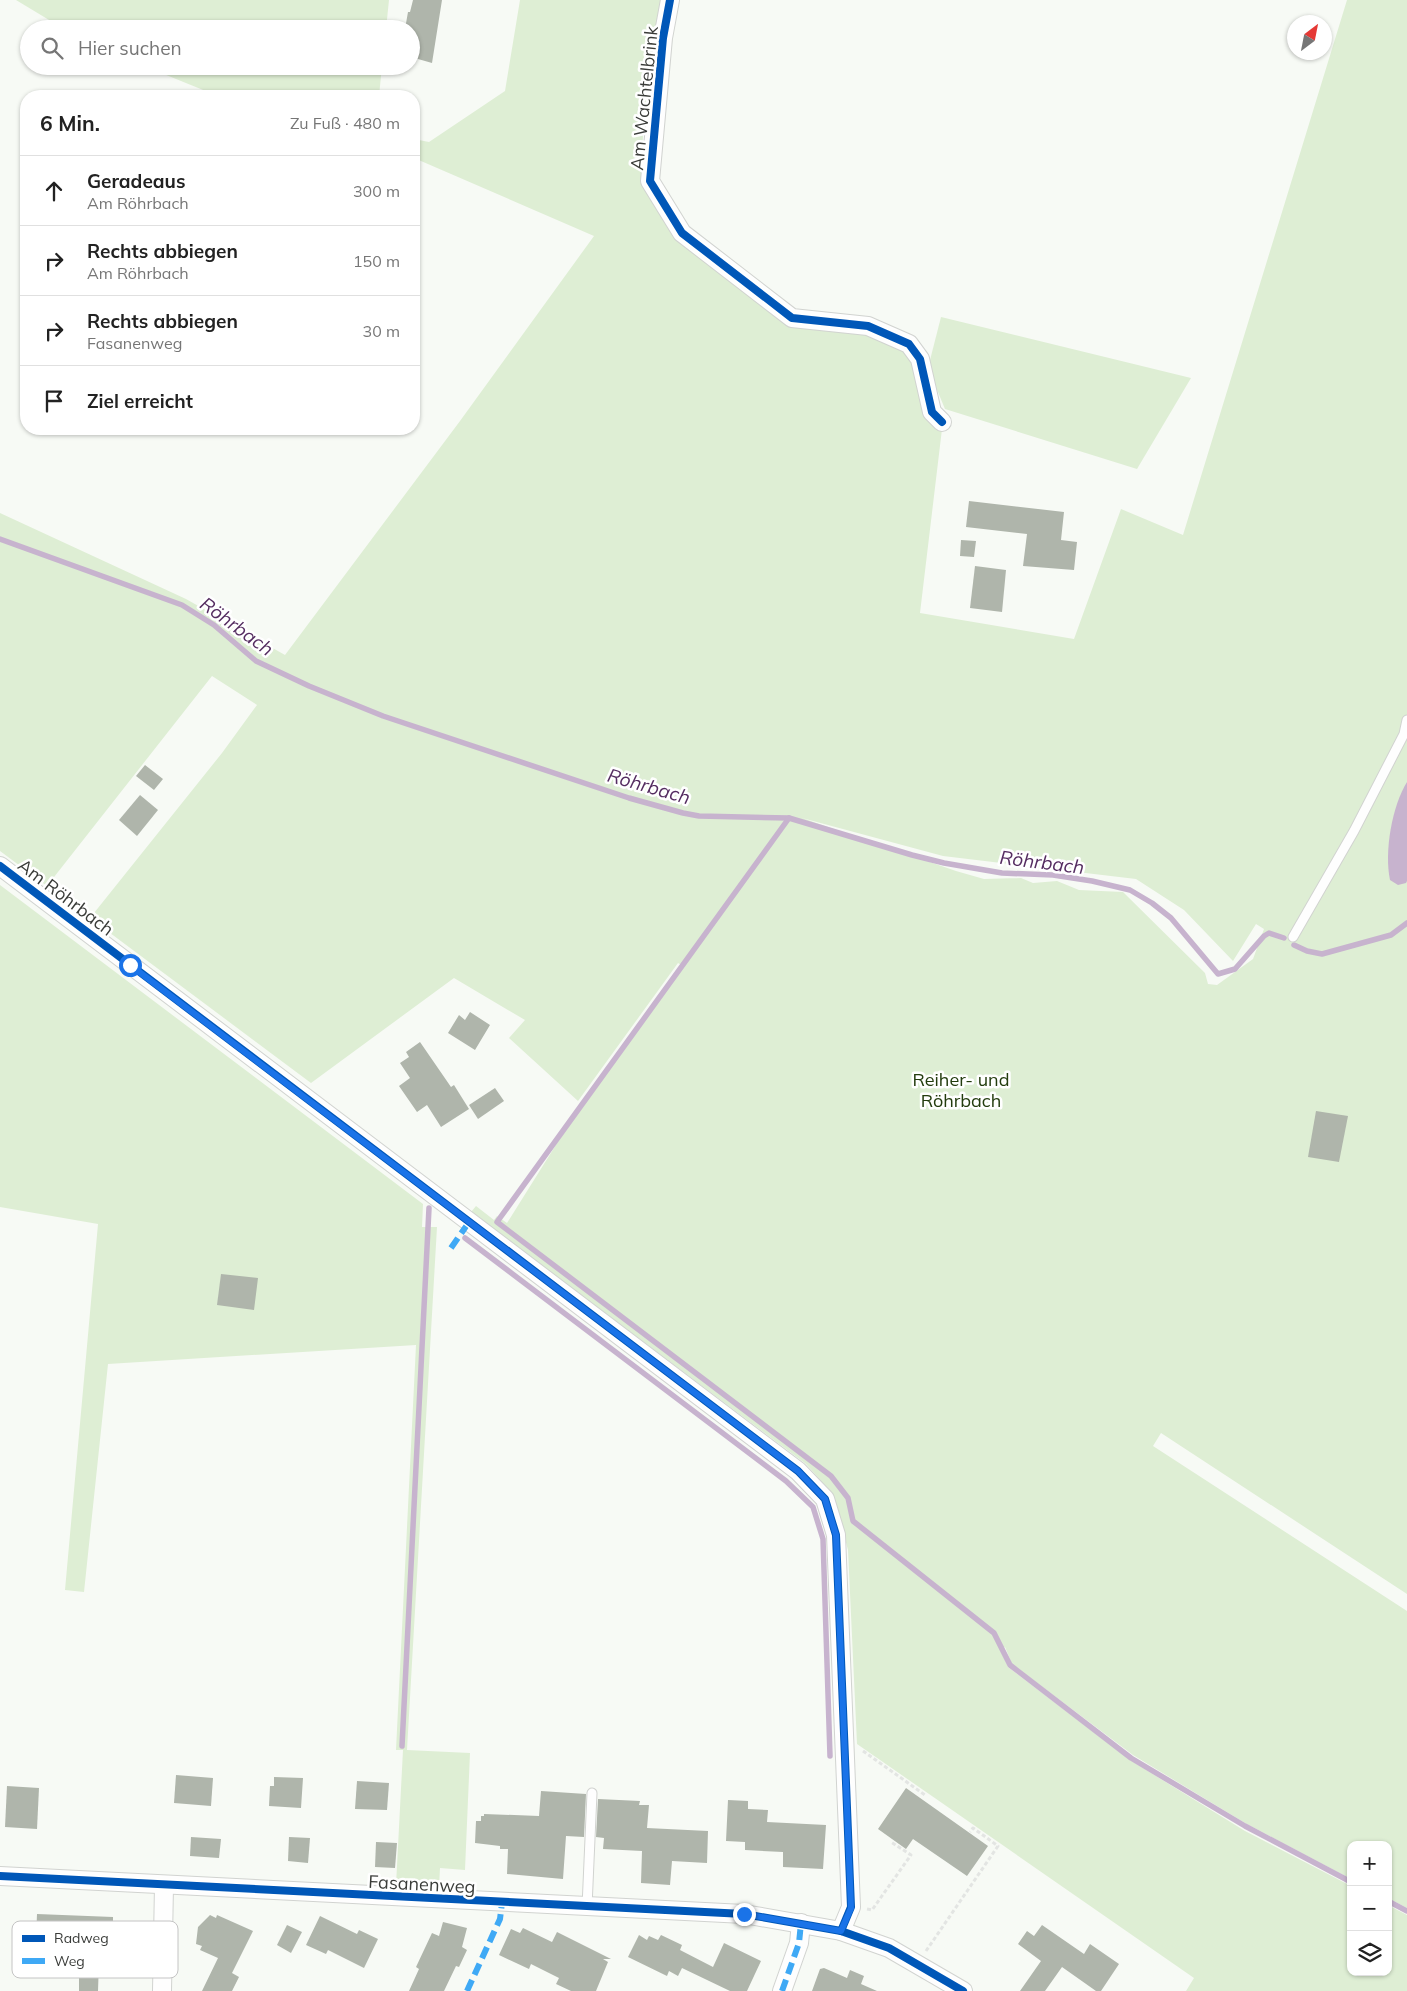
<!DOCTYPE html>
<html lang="de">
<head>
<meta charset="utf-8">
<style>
  body { margin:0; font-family:Mulish,sans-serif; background:#f6f6f6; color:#222 }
  .controls { position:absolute; right:15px; bottom:15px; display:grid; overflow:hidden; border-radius:10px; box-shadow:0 1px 4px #0004 }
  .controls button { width:45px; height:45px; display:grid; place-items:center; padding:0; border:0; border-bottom:1px solid #e0e0e0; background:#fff; color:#222; font:25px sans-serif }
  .compass { position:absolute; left:1287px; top:15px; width:45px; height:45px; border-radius:50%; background:#fff; box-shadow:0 1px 4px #0004; rotate:32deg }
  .stop { position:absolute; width:15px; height:15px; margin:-11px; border:4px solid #1a73e8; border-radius:50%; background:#fff }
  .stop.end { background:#1a73e8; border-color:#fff; box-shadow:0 1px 5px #0008 }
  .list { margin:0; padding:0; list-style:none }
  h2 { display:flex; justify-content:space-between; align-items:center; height:65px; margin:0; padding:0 20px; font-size:21px }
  h2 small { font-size:16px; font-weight:400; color:#767676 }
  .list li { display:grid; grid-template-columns:32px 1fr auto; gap:15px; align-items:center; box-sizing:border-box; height:70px; padding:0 20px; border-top:1px solid #e0e0e0 }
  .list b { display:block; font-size:19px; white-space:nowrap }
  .list p { margin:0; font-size:16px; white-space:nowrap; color:#767676 }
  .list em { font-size:16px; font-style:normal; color:#767676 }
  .icon { flex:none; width:28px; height:28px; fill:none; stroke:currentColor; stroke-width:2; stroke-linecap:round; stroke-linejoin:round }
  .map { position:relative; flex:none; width:1407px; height:1991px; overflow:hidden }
  .search { position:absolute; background:#fff; box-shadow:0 1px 4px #0004; left:20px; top:20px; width:400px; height:55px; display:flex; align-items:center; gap:12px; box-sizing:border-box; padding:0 18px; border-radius:28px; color:#767676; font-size:19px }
  .panel { position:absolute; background:#fff; box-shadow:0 1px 4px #0004; left:20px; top:90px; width:400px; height:345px; border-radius:20px }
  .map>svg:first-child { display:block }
  .green { fill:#deeed4; fill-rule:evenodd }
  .water { fill:#c7b3ce }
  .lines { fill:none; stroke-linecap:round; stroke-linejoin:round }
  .stream { stroke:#c7b3ce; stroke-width:5.5 }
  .building { fill:#afb5ab }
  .lane-casing { stroke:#d1d3d0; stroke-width:11 }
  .street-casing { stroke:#d1d3d0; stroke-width:20 }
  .path { stroke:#e3e5e3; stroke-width:3; stroke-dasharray:4 2.5; stroke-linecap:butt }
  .lane { stroke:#fefefe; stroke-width:9 }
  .street { stroke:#fefefe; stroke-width:18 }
  .quiet { stroke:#3fa9f5; stroke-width:6; stroke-dasharray:12 6; stroke-linecap:butt }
  .cycleway-casing { stroke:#fff; stroke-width:11 }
  .cycleway { stroke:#0057b8; stroke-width:8 }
  .route { stroke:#1a73e8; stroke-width:6 }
  .labels { text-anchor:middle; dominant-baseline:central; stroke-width:5; stroke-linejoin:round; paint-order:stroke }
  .street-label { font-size:18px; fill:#3a3c39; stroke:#fff }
  .park-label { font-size:18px; fill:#233c0e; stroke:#fff }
  .water-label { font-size:19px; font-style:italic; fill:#552d61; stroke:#fff }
  .key { fill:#fff; stroke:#c4c4c4; stroke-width:1 }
  .key-label { font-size:14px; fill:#3a3c39 }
</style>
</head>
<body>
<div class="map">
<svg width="1407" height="1991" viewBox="0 0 1407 1991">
  <rect width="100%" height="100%" fill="#f7faf5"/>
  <g class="green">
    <path d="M16,0h373l-3,29h-322z"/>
    <path d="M520,0h141l-17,113 -3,68 35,57 114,86 75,7 39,18 12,14 26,66 -22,184 154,26 47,-130 62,26 164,-535h60v1594l-246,-161 -8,13 254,165v297l-19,-10v-53h-37v34l-106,-56 -112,-68 -121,-91 -7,-17 -5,3 8,17 122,93 115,71 106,55v86h37v-67l19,10v76h-221l8,-13 -337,-234 -9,-194 -15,-56 -27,-30 -335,-252 5,-6 18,14 3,-4 10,7 52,-83 124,-174 -5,-3 -100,138 -69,-63 16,-18 -71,-42 -143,105 -221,-165 132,-165 35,-48 -45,-29 -165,210 -47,-35v-338l186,86 99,56 175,-234 134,-185 -180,-78v-19l15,3 76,-51zM802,818l141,38 193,23 48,31 49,51 23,-37 8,5 -11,30 -36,26 -9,-1 -3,-11 -82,-81 -44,-2 -22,-9 -24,2 -12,-5 -37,1 -28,-8z"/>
    <path d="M144,66h238l-3,30h-161z"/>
    <path d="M941,317l250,61 -54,91 -192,-60 -17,-41z"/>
    <path d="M0,885l423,319 -1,23h15l-30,523 63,3 -5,117 -25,-2 -1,19 -43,-2 7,-135h-7l20,-405 -308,19 -24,228 -19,-2 33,-366 -98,-17z"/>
  </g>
  <path class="water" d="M1407,782v99l-1,2 -8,2 -8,-5c-6,-28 2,-74 17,-98z"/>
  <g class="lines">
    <g class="stream">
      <path d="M0,539l182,66 32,20 42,36 53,25 74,30 246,82 54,15 16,3 90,2 123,37 32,8 58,10 51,2 39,6 38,9 22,13 19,15 47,56 17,-5 29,-33 5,-3 15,5"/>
      <path d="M789,818l-292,404 334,254 17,22 5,23 141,112 16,32 121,93 114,68 106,56"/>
      <path d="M1294,945l13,6 15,3 69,-19 16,-12"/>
      <path d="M465,1238l321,243 27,26 10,32 7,217"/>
      <path d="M402,1746l27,-538"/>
      <path d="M1388,1901l19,10"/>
    </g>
  </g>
  <g class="building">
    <path d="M413,0h29l-10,63 -21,-6v-28h-6l3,-17h2z"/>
    <path d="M969,501l95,11 -3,28 16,2 -3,28 -51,-4 4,-32 -61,-7z"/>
    <path d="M961,540l15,1 -2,16 -14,-1z"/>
    <path d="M975,566l31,4 -4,42 -32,-4z"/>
    <path d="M145,765l18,14 -9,11 -18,-14z"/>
    <path d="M140,795l18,15 -21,26 -18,-16z"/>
    <path d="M470,1012l20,13 -15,25 -27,-17 11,-18 6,5z"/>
    <path d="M420,1042l31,45 3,-2 15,24 -28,18 -14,-22 -10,7 -18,-26 11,-8 -10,-15 9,-6 -3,-5z"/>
    <path d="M495,1088l9,13 -26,18 -9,-14z"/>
    <path d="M1316,1111l32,5 -9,46 -31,-5z"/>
    <path d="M221,1274l37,4 -4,32 -37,-5z"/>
    <path d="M176,1775l37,3 -2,28 -37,-3z"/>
    <path d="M274,1777l29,1 -2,30 -32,-2 1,-20h4z"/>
    <path d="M357,1781l32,2 -2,27 -32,-1z"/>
    <path d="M7,1786l32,2 -2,41 -32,-2z"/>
    <path d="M906,1788l82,58 -21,30 -54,-37 -7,10 -28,-20z"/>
    <path d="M541,1791l45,3 -2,43 -18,-1 -3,43 -56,-5 1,-25h-8v-3l-25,-3 1,-22h5v-5h3v-2l55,2z"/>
    <path d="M598,1799l42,2 -1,4h10l-2,23 61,3 -1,32 -35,-2 -2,24 -29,-2 1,-32 -39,-2 1,-11 -8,-1z"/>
    <path d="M728,1800l20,1v8l20,1 -1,12 59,3 -3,44 -40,-2v-15l-38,-2v-8l-19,-1z"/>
    <path d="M191,1837l30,2 -2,19 -29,-2z"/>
    <path d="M289,1837l21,1 -2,25 -20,-2z"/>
    <path d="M376,1842l21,1 -2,25 -20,-1z"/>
    <path d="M37,1914l76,3v24l17,1v19h-31l-1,30h-19v-27l-44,-3z"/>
    <path d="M210,1915l6,3 1,-3 36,16 -21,42 7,4 -7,14h-30l16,-33 -18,-8 2,-4 -6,-2 2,-17z"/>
    <path d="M320,1916l37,18 2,-4 19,9 -14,29 -36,-18 -2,4 -20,-9z"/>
    <path d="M443,1922l24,6 -5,19 5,3 -8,17 -3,-1 -12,25h-35l10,-22 -3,-2 16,-34 7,3z"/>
    <path d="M287,1925l15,7 -11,21 -14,-8z"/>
    <path d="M1042,1925l42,29 6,-10 29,20 -18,27h-5l-34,-24 -17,24h-25l21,-30 -23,-17 9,-13 7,5z"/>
    <path d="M523,1928l29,14 5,-10 54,27h-8l5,3 -12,29h-25l-15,-7 3,-6 -28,-14 -2,5 -30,-14 12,-26 9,4z"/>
    <path d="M639,1935l8,5 2,-4 9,4 3,-5 21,10 -2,5 33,17 11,-24 37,18 -14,30h-17l-48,-23 -4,8 -9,-5 -2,5 -39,-19z"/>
    <path d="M824,1968l23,10 3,-8 14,6 -3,8 16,7h-65l8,-22z"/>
  </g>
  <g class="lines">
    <g class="lane-casing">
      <g id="lane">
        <path d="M1293,937l61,-106 50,-97 3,-14"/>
        <path d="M587,1907l5,-114"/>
      </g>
    </g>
    <g class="street-casing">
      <g id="street">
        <path d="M670,0l-7,38 -13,143 32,52 110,85 76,8 41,18 11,15 12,53 10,10"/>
        <path d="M0,866l798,605 27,28 11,36 15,372 -10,24"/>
        <path d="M0,1876l744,38 97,17 48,17 74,43"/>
        <path d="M162,1991l2,-105"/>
        <path d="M782,1991l17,-48 2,-20"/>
      </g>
    </g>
    <g class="path">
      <path d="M863,1751l62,44"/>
      <path d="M867,1909l5,1 39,-55 -20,-13"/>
      <path d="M926,1951l72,-105 -25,-18 -3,4"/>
    </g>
    <use href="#lane" class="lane"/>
    <use href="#street" class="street"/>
    <g class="quiet">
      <path d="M451,1248l18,-26"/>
      <path d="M467,1991l33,-72 2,-16"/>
      <path d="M782,1991l17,-48 2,-20"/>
    </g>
    <g class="cycleway-casing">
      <g id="cycleway">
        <path d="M670,0l-7,38 -13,143 32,52 110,85 76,8 41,18 11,15 12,53 10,10"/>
        <path d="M0,866l798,605 27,28 11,36 15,372 -10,24"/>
        <path d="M0,1876l744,38 97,17 48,17 74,43"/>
      </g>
    </g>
    <use href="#cycleway" class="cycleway"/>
  </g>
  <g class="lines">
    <path class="route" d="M130,965l668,506 27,28 11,36 15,373 -10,23 -97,-17"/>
  </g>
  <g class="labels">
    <g class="street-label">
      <text transform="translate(644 98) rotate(-84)">Am Wachtelbrink</text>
      <text transform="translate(66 897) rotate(37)">Am Röhrbach</text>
      <text transform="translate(422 1884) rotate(3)">Fasanenweg</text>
    </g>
    <g class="park-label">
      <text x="961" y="1079">Reiher- und<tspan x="961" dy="21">Röhrbach</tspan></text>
    </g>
    <g class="water-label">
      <text transform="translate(237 626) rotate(36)">Röhrbach</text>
      <text transform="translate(649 786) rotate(16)">Röhrbach</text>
      <text transform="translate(1042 862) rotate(7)">Röhrbach</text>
    </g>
  </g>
  <rect x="12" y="1921" width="166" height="57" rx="8" class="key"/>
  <rect x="22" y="1935" width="23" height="7" fill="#0057b8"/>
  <rect x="22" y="1958" width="23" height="6" fill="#3fa9f5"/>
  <g class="key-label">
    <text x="54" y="1943">Radweg</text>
    <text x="54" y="1966">Weg</text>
  </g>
</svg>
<div class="controls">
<button>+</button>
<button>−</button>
<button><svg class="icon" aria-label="layers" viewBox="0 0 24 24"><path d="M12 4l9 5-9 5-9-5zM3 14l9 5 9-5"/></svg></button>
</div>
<svg class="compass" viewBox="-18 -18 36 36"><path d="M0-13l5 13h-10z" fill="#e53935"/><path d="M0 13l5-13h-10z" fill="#767676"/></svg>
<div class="stop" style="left:130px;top:965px"></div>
<div class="stop end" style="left:744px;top:1914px"></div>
<div class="search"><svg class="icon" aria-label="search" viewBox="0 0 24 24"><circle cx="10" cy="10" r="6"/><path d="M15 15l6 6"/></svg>Hier suchen</div>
<section class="panel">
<h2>6 Min.<small>Zu Fuß · 480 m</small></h2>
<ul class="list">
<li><svg class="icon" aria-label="ahead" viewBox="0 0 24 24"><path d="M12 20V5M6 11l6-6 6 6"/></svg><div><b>Geradeaus</b><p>Am Röhrbach</p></div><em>300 m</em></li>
<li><svg class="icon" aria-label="right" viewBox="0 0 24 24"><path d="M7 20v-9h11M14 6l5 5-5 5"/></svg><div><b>Rechts abbiegen</b><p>Am Röhrbach</p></div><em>150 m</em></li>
<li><svg class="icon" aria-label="right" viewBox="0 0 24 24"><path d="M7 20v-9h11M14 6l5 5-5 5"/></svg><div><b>Rechts abbiegen</b><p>Fasanenweg</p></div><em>30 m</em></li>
<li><svg class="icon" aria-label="arrive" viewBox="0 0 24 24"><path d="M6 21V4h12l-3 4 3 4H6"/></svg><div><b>Ziel erreicht</b></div></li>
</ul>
</section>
</div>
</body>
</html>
